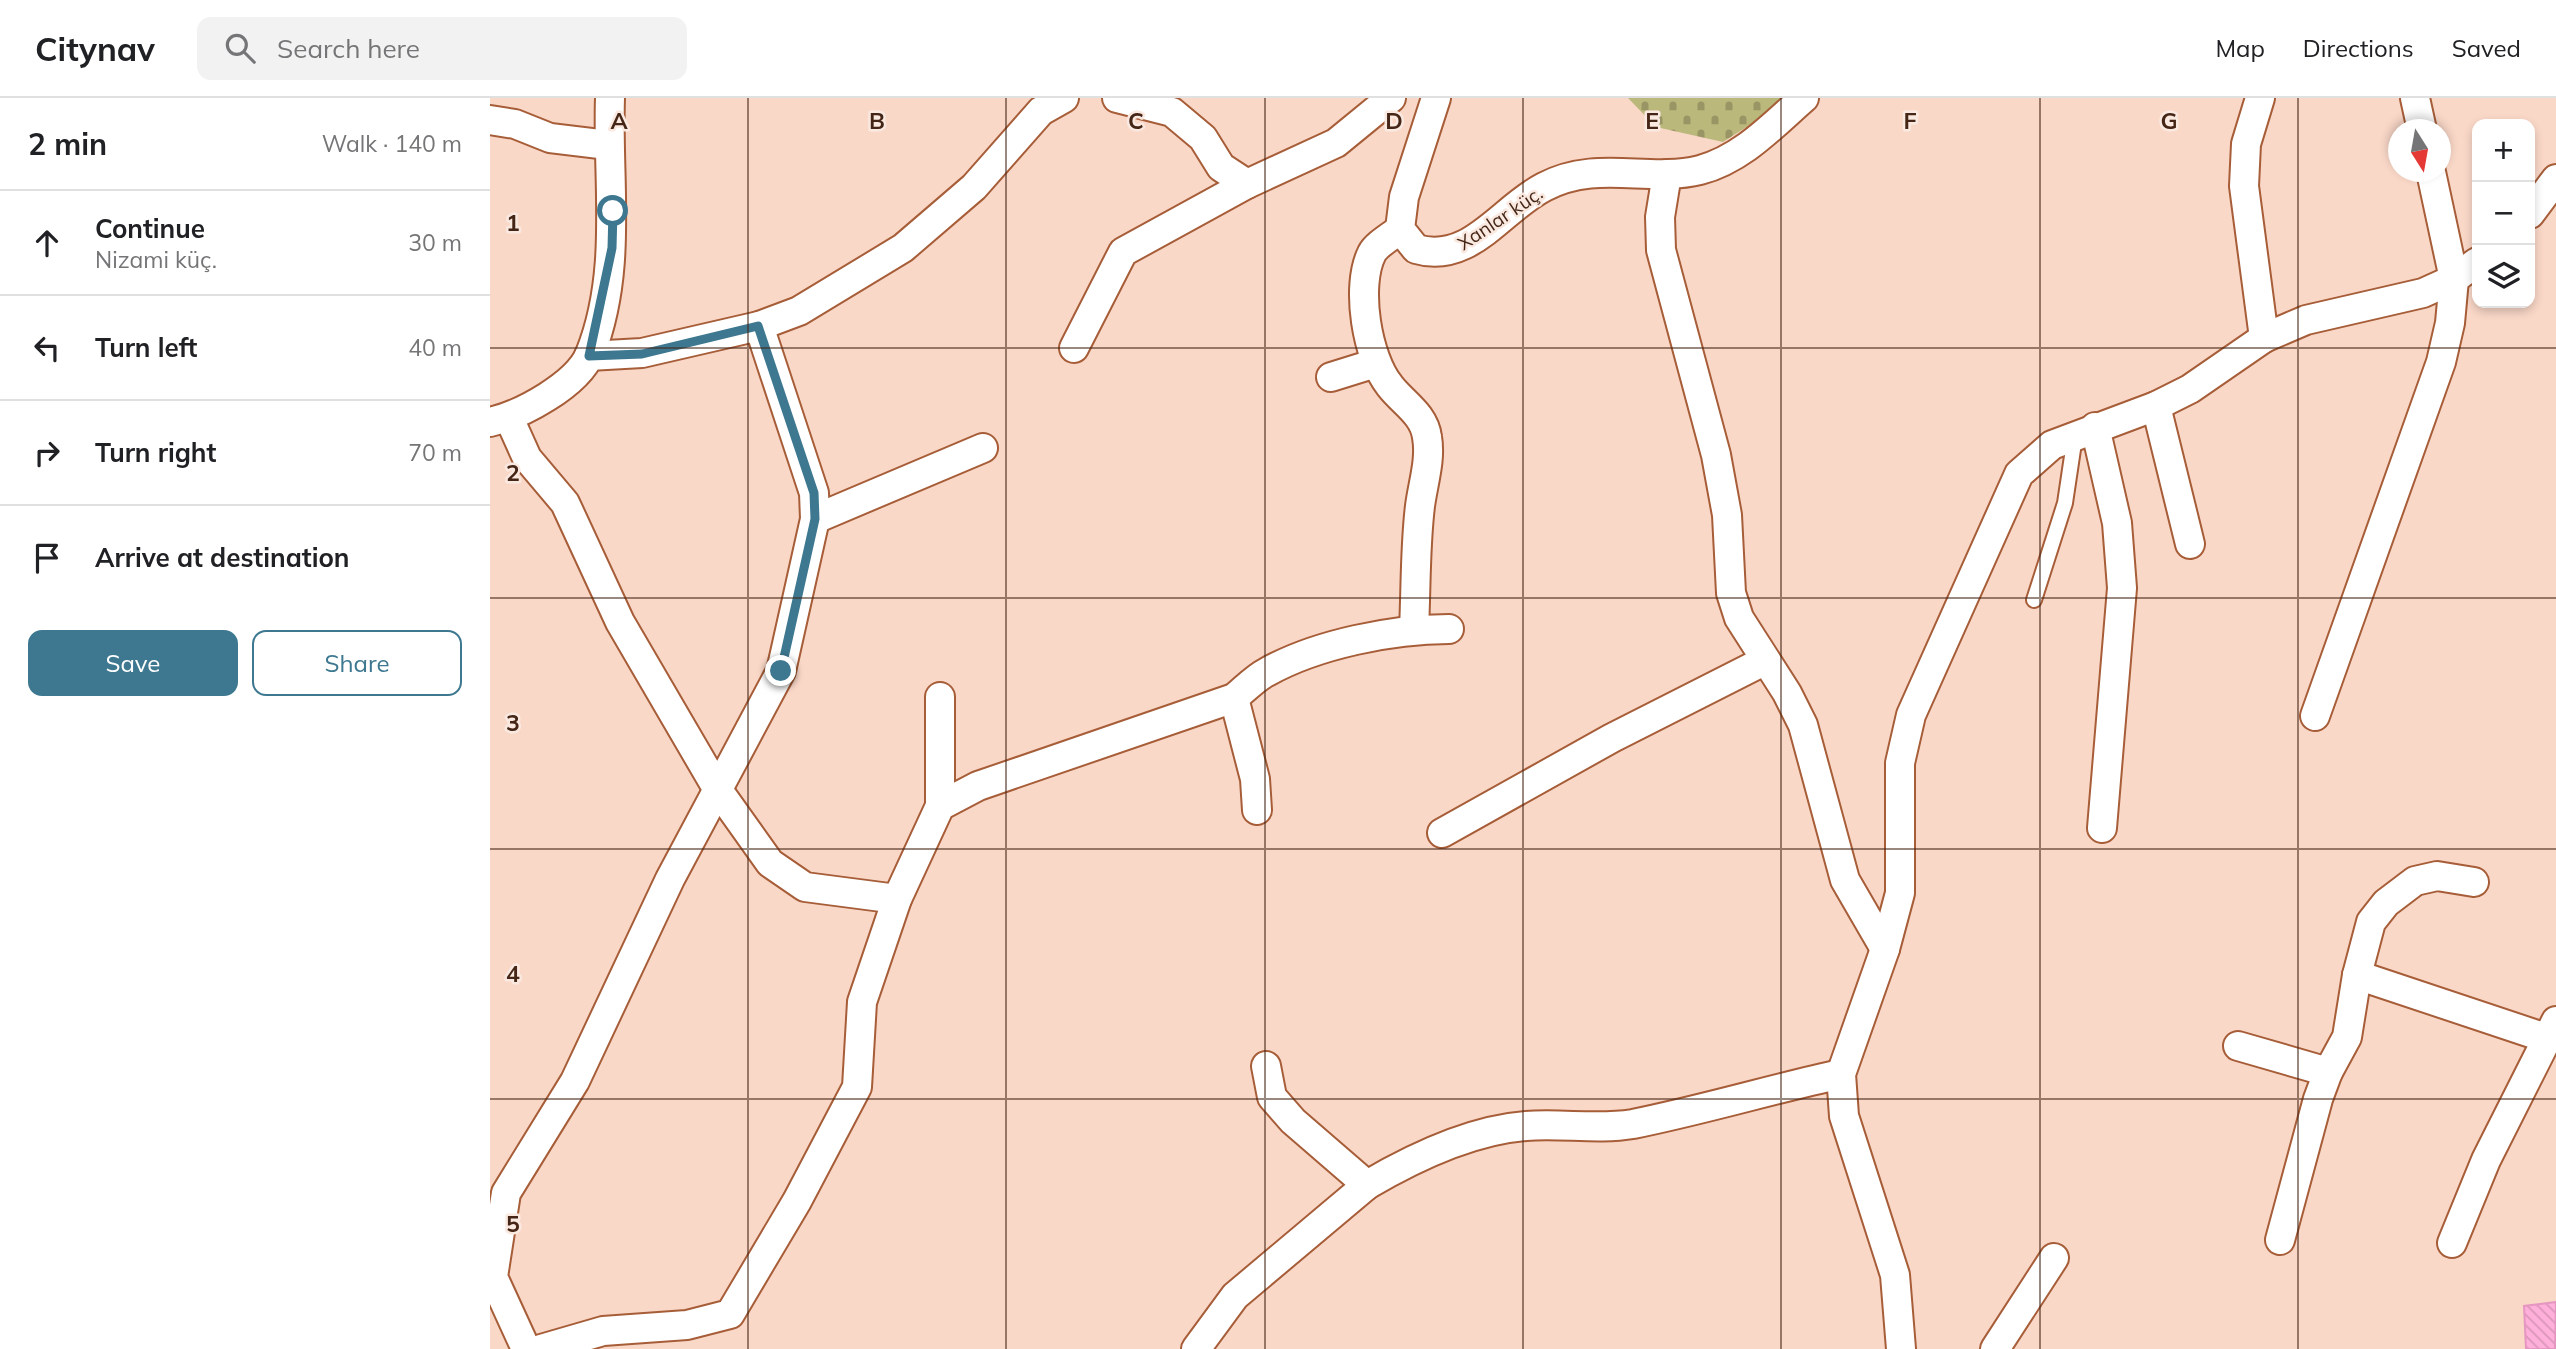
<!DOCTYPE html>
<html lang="en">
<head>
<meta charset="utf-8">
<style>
  body { margin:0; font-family:Mulish,sans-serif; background:#f2f2f2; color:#202124 }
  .controls { position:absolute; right:21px; top:21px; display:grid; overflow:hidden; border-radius:14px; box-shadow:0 4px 10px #0003 }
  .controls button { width:63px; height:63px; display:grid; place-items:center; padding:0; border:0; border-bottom:2px solid #e0e0e0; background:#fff; color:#202124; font:35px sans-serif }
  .compass { position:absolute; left:1898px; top:21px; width:63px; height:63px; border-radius:50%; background:#fff; box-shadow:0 4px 10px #0003; rotate:169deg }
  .stop { position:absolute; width:21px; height:21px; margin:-16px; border:5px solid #3d7890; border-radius:50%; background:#fff }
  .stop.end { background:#3d7890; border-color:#fff; box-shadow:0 2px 7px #0008 }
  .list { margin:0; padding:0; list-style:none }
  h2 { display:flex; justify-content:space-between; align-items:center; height:91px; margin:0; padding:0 28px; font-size:30px }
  h2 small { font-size:23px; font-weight:400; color:#757577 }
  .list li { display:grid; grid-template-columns:46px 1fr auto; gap:21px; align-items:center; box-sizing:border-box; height:105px; padding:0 28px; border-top:2px solid #e0e0e0 }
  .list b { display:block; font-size:26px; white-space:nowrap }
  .list p { margin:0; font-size:23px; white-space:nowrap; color:#757577 }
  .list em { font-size:23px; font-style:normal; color:#757577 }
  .actions { display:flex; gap:14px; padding:21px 28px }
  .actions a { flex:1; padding:16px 0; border:2px solid #3d7890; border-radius:14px; text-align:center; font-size:24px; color:#3d7890 }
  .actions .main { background:#3d7890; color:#fff }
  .icon { flex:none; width:38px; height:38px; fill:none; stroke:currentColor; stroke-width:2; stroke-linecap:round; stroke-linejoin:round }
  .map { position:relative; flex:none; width:2066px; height:1251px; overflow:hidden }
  header { display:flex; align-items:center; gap:42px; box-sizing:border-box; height:98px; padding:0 35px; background:#fff; border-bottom:2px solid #e0e0e0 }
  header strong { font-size:33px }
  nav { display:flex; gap:38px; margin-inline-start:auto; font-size:24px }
  .search { width:490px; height:63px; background:#f2f2f2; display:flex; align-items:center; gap:18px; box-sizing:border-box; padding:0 24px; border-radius:14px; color:#757577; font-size:26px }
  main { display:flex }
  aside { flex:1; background:#fff }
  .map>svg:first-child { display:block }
  .cemetery { fill:url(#cemetery-stones) }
  .building { fill:url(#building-back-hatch); stroke:#e596c1; stroke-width:2 }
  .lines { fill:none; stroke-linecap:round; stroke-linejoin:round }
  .service-casing { stroke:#a65d38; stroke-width:18 }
  .minor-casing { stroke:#a65d38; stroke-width:32 }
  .service { stroke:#fff; stroke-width:14 }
  .minor { stroke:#fff; stroke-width:28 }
  .route { stroke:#3d7890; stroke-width:9 }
  .grid { fill:none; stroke:#452616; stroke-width:2; stroke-opacity:0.55 }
  .labels { text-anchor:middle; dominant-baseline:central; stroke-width:5; stroke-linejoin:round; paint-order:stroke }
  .street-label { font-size:19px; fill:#452616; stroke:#fae9e1 }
  .grid-label { font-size:23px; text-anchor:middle; font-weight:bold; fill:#452616; stroke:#fae9e1; stroke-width:5; stroke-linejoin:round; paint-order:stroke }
</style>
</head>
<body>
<header>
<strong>Citynav</strong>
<div class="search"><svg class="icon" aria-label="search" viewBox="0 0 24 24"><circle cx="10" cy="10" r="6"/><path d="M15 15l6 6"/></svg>Search here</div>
<nav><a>Map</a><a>Directions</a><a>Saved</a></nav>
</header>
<main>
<aside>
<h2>2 min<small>Walk · 140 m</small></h2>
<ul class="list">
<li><svg class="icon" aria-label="ahead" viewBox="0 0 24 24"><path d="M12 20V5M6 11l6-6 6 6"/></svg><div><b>Continue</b><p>Nizami küç.</p></div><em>30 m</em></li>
<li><svg class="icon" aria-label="left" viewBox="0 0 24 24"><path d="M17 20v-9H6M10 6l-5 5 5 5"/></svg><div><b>Turn left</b></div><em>40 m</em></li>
<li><svg class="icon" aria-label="right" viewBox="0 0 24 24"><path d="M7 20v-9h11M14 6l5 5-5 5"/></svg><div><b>Turn right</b></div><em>70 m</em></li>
<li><svg class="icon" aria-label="arrive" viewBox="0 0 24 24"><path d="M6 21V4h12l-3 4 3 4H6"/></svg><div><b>Arrive at destination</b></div></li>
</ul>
<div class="actions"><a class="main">Save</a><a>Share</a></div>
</aside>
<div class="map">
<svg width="2066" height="1251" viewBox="0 0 2066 1251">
  <defs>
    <pattern id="cemetery-stones" width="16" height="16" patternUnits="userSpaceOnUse" patternTransform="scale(1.75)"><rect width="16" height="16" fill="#bab87b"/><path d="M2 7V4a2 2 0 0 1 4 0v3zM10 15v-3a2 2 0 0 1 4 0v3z" fill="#999564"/></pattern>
    <pattern id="building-back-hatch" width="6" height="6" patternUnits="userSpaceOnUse" patternTransform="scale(1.75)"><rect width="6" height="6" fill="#feafda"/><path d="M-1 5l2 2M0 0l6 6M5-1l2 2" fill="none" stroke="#db96ba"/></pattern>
  </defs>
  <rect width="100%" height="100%" fill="#fad8c8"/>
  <path class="cemetery" d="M1138,0h158l-16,14 -47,30 -67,-15z"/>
  <path class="building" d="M2066,1204l-1,47h-29l-2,-43z"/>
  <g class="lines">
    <g class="service-casing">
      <path id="service" d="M1544,502l31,-97 10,-67"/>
    </g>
    <g class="minor-casing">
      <g id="minor">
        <path d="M627,0l55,14 31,26 18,29 26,17 89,-41 55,-45"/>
        <path d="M946,0l-32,99 -4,32 16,20c54,16 85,-40 128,-62 53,-28 104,-4 156,-17 42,-11 73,-45 104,-72"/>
        <path d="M1770,0l-14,46 -2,42 20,152"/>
        <path d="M1925,0l7,32"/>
        <path d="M0,22l25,4 35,14 58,7"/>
        <path d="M1177,76l-7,43 1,33 55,205 11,60 4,78 8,25 48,75 16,32 42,155 40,69"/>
        <path d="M2040,116l26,-35"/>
        <path d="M910,131c-8,7 -23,15 -28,24 -17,33 -5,105 18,133 13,17 34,28 37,51 4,23 -4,46 -7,69 -5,41 -4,83 -6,123"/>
        <path d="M584,250l49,-96 124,-68"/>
        <path d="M99,258l53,-3 117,-27 40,-15 104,-63 71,-61 67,-76 23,-13"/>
        <path d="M841,279l45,-14"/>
        <path d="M1666,308l34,138"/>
        <path d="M19,320l18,40 38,45 55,119 98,168 52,73 35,24 92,12"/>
        <path d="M0,324c31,-7 87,-37 100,-68 33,-83 17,-171 20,-256"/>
        <path d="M1605,329l22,96 5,65 -20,240"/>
        <path d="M325,421l168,-71"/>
        <path d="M450,599v109"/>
        <path d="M744,600l21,81 2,31"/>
        <path d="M1825,618l126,-354 9,-39 4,-44 -23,-107"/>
        <path d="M952,735l170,-95 152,-77"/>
        <path d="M1867,877l189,63"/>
        <path d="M1748,948l90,26"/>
        <path d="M776,968l6,31 21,24 74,64"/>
        <path d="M1790,1142l38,-141 10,-27 19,-35 10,-62 14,-53 15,-19 29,-22 22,-5 37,6"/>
        <path d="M1962,1145l34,-83 70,-139"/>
        <path d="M36,1251l-33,-72 13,-84 69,-112 95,-202 111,-208 34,-152 -1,-26 -55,-167"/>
        <path d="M51,1251l62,-18 84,-6 43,-11 67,-113 60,-114 5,-85 35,-103 43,-93 38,-20 256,-88c10,-8 21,-20 33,-26 50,-28 126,-43 182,-43"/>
        <path d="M706,1251l39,-53 132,-111c46,-27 105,-55 159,-59 36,-3 71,4 107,-2 70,-14 139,-35 208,-50"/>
        <path d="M1411,1251l-6,-74 -51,-159 -3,-42 44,-125 15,-56v-130l11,-48 108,-241 33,-29 104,-39 34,-17 74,-51 42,-18 117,-27 31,-14 23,-17"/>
        <path d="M1505,1251l59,-91"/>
      </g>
    </g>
    <use href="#service" class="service"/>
    <use href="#minor" class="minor"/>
  </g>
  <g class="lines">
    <path class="route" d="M123,113l-1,37 -23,108 53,-2 116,-28 56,167 1,26 -34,152"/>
  </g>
  <path class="grid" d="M258,0v1251M516,0v1251M775,0v1251M1033,0v1251M1291,0v1251M1550,0v1251M1808,0v1251M0,250h2066M0,500h2066M0,751h2066M0,1001h2066"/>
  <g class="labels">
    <g class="street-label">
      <text transform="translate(1010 120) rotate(-34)">Xanlar küç.</text>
    </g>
  </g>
  <g class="grid-label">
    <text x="129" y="31">A</text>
    <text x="387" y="31">B</text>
    <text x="646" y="31">C</text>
    <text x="904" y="31">D</text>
    <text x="1162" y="31">E</text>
    <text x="1420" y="31">F</text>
    <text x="1679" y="31">G</text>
    <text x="23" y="133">1</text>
    <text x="23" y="383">2</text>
    <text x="23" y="633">3</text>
    <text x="23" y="884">4</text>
    <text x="23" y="1134">5</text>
  </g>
</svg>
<div class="controls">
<button>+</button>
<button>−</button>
<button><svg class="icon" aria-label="layers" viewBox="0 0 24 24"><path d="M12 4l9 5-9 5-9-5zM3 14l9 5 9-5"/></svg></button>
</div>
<svg class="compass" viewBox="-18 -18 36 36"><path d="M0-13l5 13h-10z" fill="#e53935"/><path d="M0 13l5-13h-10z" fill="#757577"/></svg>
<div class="stop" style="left:123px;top:113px"></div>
<div class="stop end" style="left:291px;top:573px"></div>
</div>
</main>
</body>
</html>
